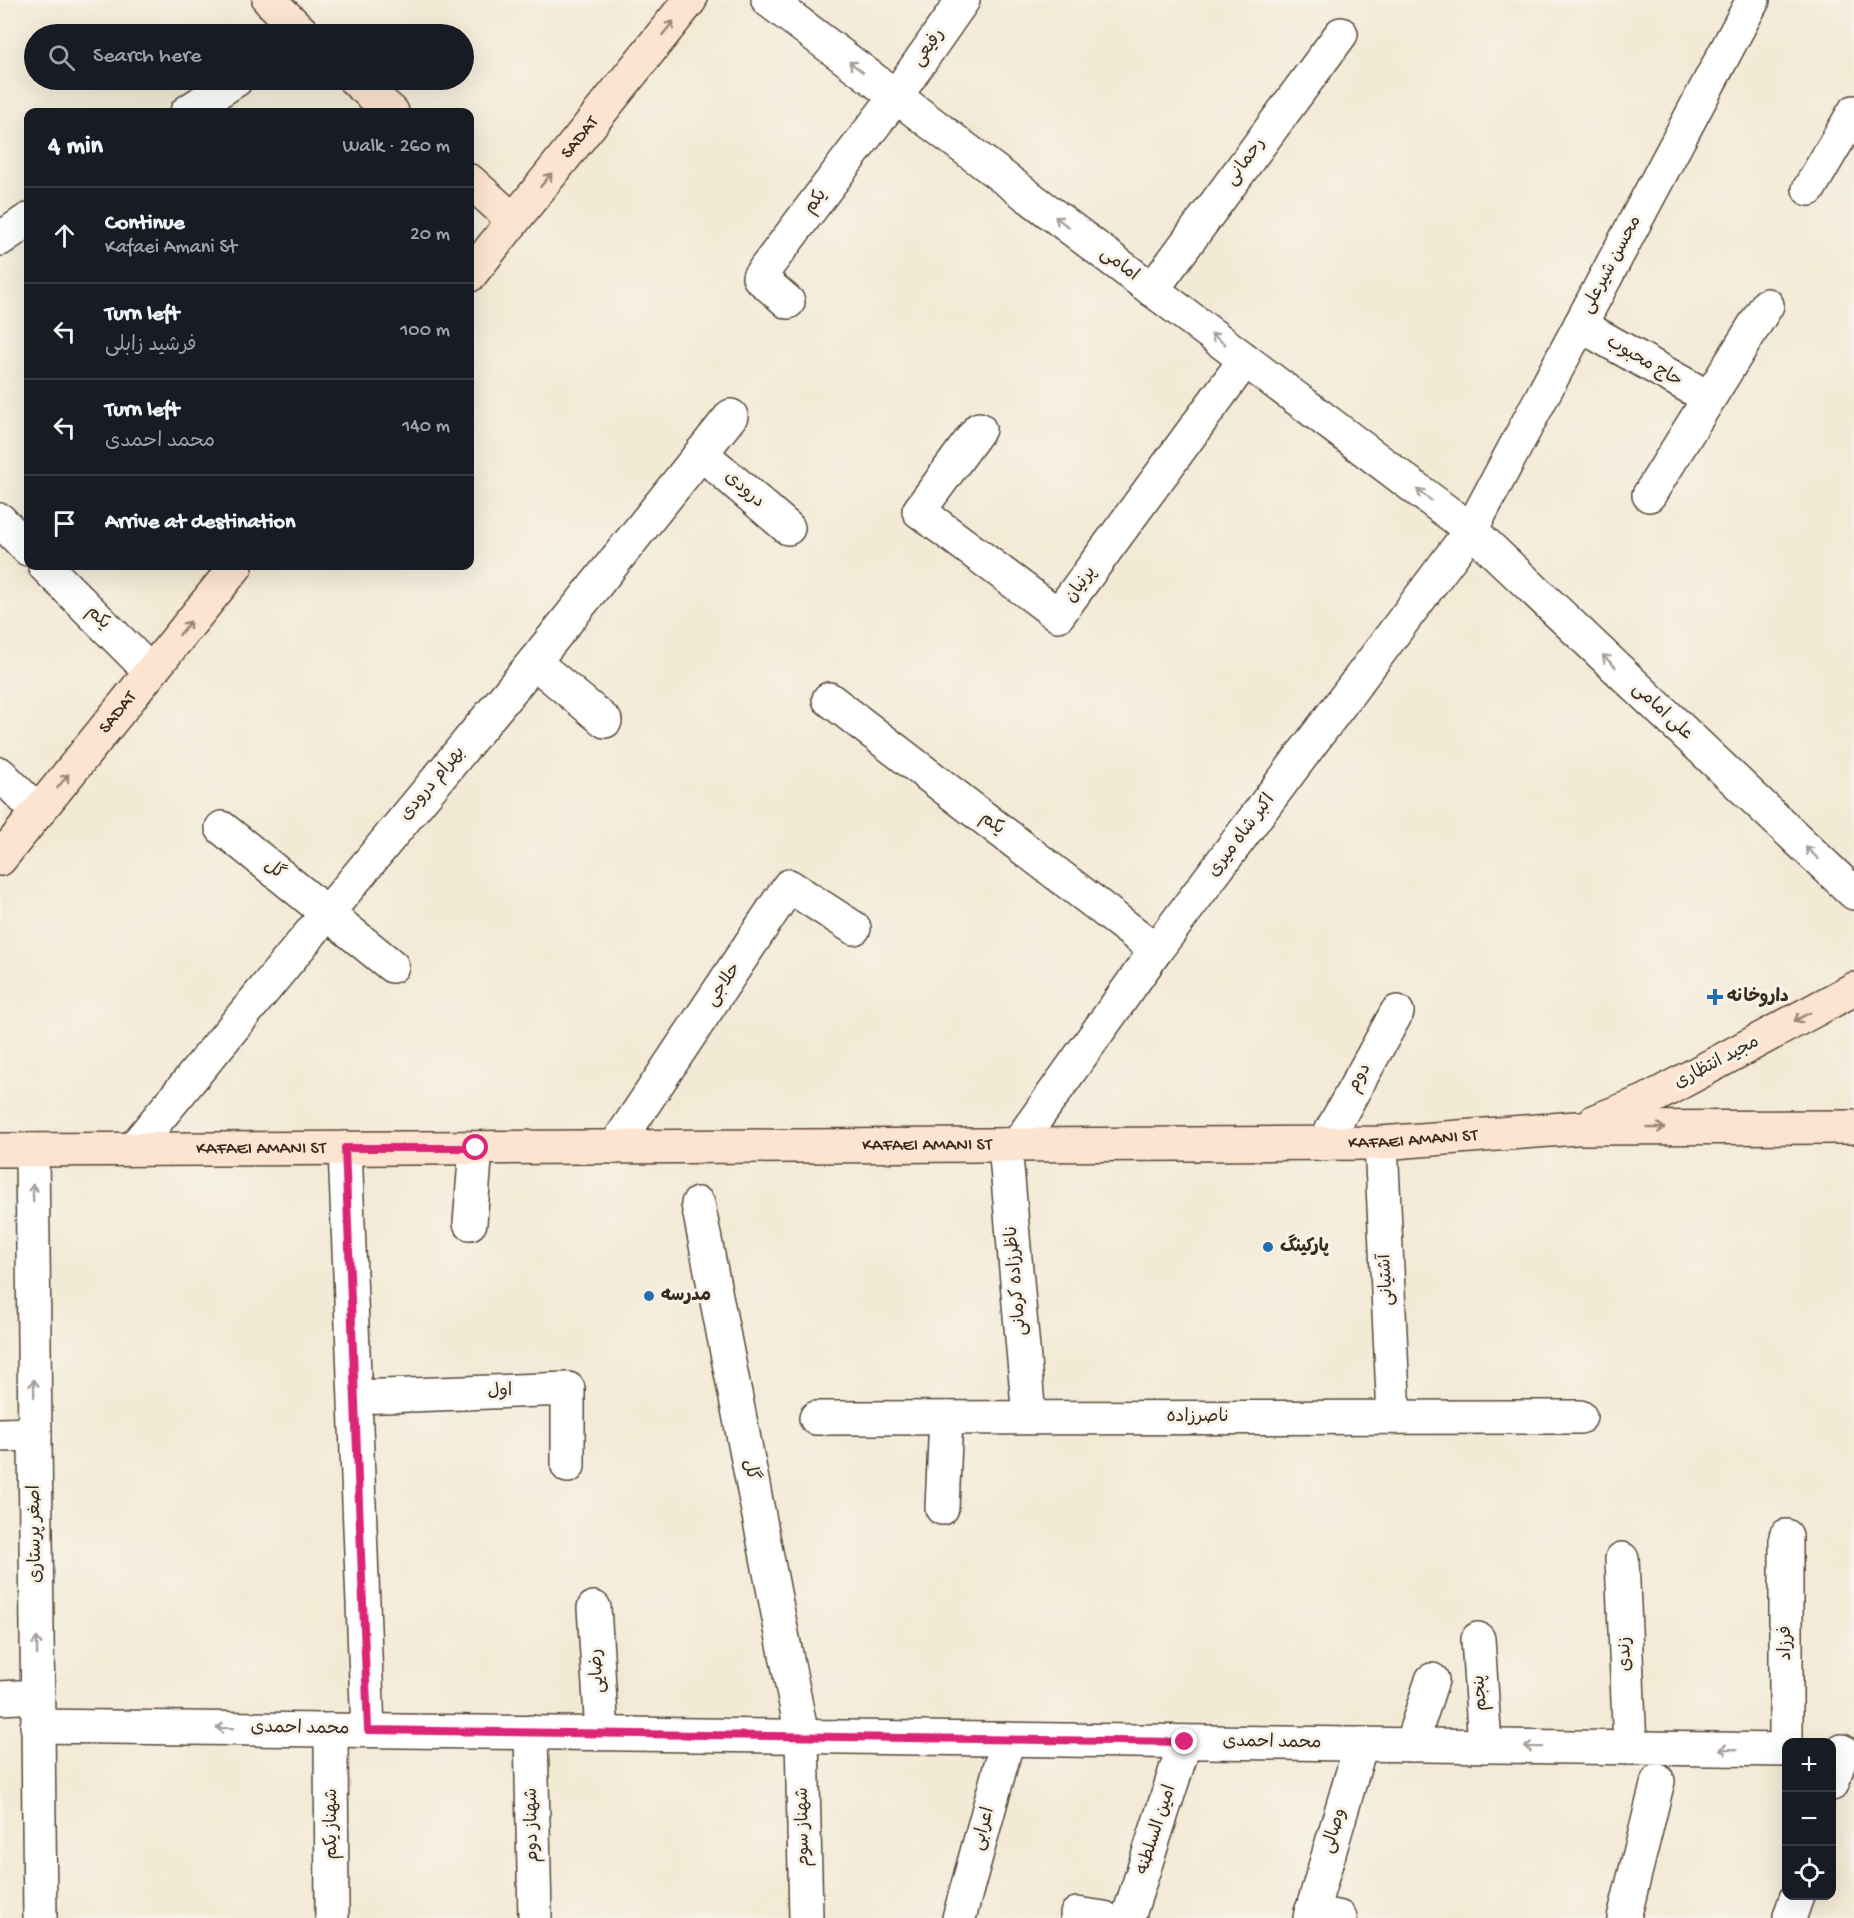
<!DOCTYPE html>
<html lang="en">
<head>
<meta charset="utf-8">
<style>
  body { margin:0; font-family:"Gochi Hand","Playpen Sans Arabic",sans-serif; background:#20242c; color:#f1f3f6 }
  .controls { position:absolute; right:18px; bottom:18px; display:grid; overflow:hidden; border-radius:12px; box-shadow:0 6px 24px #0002 }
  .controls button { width:54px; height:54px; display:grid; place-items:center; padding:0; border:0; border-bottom:2px solid #363941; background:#171b24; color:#f1f3f6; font:30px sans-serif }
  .stop { position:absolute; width:18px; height:18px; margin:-14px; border:4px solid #db2777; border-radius:50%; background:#fff }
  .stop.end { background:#db2777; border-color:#fff; box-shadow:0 2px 6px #0008 }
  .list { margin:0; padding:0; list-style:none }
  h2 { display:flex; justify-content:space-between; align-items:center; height:78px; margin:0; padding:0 24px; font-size:26px }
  h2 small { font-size:20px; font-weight:400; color:#9ea1a6 }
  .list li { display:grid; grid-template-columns:39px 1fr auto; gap:18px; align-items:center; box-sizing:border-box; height:96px; padding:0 24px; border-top:2px solid #363941 }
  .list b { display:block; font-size:22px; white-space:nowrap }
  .list p { margin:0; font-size:20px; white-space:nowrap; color:#9ea1a6 }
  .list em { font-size:20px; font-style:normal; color:#9ea1a6 }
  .icon { flex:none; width:33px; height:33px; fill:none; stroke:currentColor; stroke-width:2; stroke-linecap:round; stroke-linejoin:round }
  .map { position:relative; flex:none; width:1854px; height:1918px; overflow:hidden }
  .search { position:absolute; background:#171b24; box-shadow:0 6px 24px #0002; left:24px; top:24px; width:450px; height:66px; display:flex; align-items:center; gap:15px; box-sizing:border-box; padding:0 21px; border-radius:33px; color:#9ea1a6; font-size:22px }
  .panel { position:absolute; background:#171b24; box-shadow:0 6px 24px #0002; left:24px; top:108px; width:450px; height:462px; border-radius:12px }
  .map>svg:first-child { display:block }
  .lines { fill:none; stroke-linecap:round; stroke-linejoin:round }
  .street-casing { stroke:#574739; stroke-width:36 }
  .secondary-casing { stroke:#574739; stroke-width:36 }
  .street { stroke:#fff; stroke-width:33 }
  .secondary { stroke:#fde4d0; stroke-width:33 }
  .oneway { stroke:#9c8777 }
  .oneway2 { stroke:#a79f9a }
  .route { stroke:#db2777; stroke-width:8 }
  .poi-dot { fill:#1f6fb2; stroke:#f7f3e8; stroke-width:2 }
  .labels { text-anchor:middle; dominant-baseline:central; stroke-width:6; stroke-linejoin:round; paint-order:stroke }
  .street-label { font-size:18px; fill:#3b2a1e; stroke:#f7f3e8 }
  .poi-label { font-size:18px; font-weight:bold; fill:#3b2a1e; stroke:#f7f3e8; text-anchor:start }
</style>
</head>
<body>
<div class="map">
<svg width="1854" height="1918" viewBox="0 0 1854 1918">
  <rect width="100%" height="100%" fill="#f7f3e8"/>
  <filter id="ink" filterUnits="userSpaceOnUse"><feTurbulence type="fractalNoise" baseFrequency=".0167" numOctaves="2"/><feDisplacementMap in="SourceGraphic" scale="12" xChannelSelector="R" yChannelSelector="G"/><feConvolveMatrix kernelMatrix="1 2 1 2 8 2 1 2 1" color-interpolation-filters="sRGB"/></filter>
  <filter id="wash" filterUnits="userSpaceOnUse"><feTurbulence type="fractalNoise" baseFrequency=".008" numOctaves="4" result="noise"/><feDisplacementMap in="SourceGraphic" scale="24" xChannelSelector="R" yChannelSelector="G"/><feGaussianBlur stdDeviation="1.35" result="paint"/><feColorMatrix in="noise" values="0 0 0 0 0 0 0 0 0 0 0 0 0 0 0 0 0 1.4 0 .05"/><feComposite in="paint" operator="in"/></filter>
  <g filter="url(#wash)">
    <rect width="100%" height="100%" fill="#f3ead5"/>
  </g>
  <g filter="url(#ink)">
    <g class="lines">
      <g class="street-casing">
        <g id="street">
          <path d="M768,0l703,530 383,363"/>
          <path d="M187,112l49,-32"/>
          <path d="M1809,189l45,-77"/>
          <path d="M0,239l28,-19"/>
          <path d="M1152,290l189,-256"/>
          <path d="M788,302l-29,-25 137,-181 67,-96"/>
          <path d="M1580,325l129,73"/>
          <path d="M979,429l-60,82 139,104 187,-255"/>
          <path d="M701,453l87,75"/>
          <path d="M1649,495l118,-190"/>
          <path d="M0,520l28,29"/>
          <path d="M45,566l105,105"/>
          <path d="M534,662l71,59"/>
          <path d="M829,699l327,251"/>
          <path d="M0,774l38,38"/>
          <path d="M222,828l170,138"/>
          <path d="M1381,1143l13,274"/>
          <path d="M1324,1144l73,-132"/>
          <path d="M1005,1145l24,272"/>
          <path d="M1017,1145l139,-195 315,-420 282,-530"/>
          <path d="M615,1147l174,-261 65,42"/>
          <path d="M345,1148l23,582"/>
          <path d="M133,1149l401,-487 197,-246"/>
          <path d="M32,1150l8,768"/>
          <path d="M698,1204l104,532 4,182"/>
          <path d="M470,1223l6,-75"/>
          <path d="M356,1397l212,-8v77"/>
          <path d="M816,1418l764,-1"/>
          <path d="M0,1435l35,-1"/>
          <path d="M942,1508l4,-90"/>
          <path d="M1786,1536v214"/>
          <path d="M1622,1559l8,189"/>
          <path d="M594,1608l8,125"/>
          <path d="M1478,1639l7,107"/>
          <path d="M0,1698l38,-2"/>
          <path d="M37,1726l1749,24"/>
          <path d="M331,1730l1,188"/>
          <path d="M531,1732l4,186"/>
          <path d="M1411,1745l21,-65"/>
          <path d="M1832,1784l10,-33"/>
          <path d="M1311,1912l29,6"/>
          <path d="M1077,1914l27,4"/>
          <path d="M1790,1916l7,-20"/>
          <path d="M959,1918l49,-179"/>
          <path d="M1128,1918l57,-176"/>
          <path d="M1310,1918l51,-174"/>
          <path d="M1624,1918l34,-137"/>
        </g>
      </g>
      <g class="secondary-casing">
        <g id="secondary">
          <path d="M269,0l35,34"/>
          <path d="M355,80l37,32"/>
          <path d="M470,181l43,39"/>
          <path id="s1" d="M470,275l220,-275"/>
          <path id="s2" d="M0,859l236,-293"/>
          <path d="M1595,1121l49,-19 210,-113"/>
          <path id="s3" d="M0,1150l1381,-7 195,-15 278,-1"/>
        </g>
      </g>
      <use href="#street" class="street"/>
      <use href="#secondary" class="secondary"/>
    </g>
    <defs><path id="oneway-shaft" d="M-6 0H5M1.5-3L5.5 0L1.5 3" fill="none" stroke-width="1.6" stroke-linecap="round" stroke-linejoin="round" transform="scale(1.5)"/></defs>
    <g class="oneway">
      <use href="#oneway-shaft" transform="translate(668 28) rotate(-51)"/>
      <use href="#oneway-shaft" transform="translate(546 180) rotate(-51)"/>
      <use href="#oneway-shaft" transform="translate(185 628) rotate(-51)"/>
      <use href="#oneway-shaft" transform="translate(63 781) rotate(-51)"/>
      <use href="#oneway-shaft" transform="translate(1802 1017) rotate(152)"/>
      <use href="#oneway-shaft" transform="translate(1656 1128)"/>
    </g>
    <g class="oneway2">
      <use href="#oneway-shaft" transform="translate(856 67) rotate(-143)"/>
      <use href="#oneway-shaft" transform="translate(1062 222) rotate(-143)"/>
      <use href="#oneway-shaft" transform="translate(1218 339) rotate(-143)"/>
      <use href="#oneway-shaft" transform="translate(1424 495) rotate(-143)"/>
      <use href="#oneway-shaft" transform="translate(1609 661) rotate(-137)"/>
      <use href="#oneway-shaft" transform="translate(1812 853) rotate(-137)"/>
      <use href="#oneway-shaft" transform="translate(33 1193) rotate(-91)"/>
      <use href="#oneway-shaft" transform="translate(34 1388) rotate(-91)"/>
      <use href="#oneway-shaft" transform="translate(37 1646) rotate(-91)"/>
      <use href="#oneway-shaft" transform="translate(225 1728) rotate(-179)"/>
      <use href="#oneway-shaft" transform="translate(1533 1747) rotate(-179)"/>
      <use href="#oneway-shaft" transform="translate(1728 1749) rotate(-179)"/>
    </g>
  </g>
  <g class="lines" filter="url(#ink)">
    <path class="route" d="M476,1148h-131l23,582 817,12"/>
  </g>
  <g class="poi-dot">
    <path d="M1712 988h6v6h6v6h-6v6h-6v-6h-6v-6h6z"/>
    <circle cx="1268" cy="1247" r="6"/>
    <circle cx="649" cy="1296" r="6"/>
  </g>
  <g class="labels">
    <g class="street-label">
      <text transform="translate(929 48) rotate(-55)">رفیعی</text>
      <text stroke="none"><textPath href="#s1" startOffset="176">SADAT</textPath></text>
      <text transform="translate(1246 162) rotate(-54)">رحمانی</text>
      <text transform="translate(816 202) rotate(-53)">یکم</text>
      <text transform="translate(1119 265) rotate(37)">امامی</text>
      <text transform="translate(1612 265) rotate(-62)">محسن شیرعلی</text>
      <text transform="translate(1644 362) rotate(30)">حاج محبوب</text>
      <text transform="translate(744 490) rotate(41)">درودی</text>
      <text transform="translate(1081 585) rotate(-54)">پرنیان</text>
      <text transform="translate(98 618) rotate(45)">یکم</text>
      <text stroke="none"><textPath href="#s2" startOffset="188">SADAT</textPath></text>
      <text transform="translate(1662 712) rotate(43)">علی امامی</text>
      <text transform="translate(433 784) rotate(-50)">بهرام درودی</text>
      <text transform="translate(992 824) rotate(38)">یکم</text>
      <text transform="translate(1242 836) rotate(-53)">اکبر شاه میری</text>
      <text transform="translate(274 870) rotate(39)">گل</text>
      <text transform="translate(724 985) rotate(-56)">حلاجی</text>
      <text transform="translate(1717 1063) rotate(-28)">مجید انتظاری</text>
      <text transform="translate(1360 1078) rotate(-61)">دوم</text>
      <text stroke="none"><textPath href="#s3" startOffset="1413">KAFAEI AMANI ST</textPath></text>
      <text stroke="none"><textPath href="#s3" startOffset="927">KAFAEI AMANI ST</textPath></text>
      <text stroke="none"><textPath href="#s3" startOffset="261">KAFAEI AMANI ST</textPath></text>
      <text transform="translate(1387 1280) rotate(-93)">آشتیانی</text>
      <text transform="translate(1017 1281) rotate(-95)">ناظرزاده کرمانی</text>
      <text transform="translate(500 1392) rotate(-2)">اول</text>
      <text x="1198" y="1417">ناصرزاده</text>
      <text transform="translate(750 1470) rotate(79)">گل</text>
      <text transform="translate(36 1534) rotate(-91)">اصغر پرستاری</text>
      <text transform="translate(1786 1643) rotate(-90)">فرزاد</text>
      <text transform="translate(1626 1654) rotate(-92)">زندی</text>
      <text transform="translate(598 1671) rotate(-94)">رضایی</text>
      <text transform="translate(1481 1693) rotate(-94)">پنجم</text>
      <text transform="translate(300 1729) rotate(1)">محمد احمدی</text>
      <text transform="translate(1272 1743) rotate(1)">محمد احمدی</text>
      <text transform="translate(332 1824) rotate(-90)">شهناز یکم</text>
      <text transform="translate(533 1825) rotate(-91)">شهناز دوم</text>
      <text transform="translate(804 1827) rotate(-91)">شهناز سوم</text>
      <text transform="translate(984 1829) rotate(-75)">اعرابی</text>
      <text transform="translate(1157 1830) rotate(-72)">امین السلطنه</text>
      <text transform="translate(1335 1831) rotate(-73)">وصالی</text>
    </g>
    <g class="poi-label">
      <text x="1727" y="997">داروخانه</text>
      <text x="1280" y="1247">پارکینگ</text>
      <text x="661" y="1296">مدرسه</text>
    </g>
  </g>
</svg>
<div class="controls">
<button>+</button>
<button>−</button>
<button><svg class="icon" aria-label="locate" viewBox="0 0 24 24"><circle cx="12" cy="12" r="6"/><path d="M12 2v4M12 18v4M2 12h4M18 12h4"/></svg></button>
</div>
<div class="stop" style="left:476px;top:1148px"></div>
<div class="stop end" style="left:1185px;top:1742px"></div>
<div class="search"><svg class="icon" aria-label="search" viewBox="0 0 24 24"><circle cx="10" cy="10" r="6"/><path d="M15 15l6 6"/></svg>Search here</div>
<section class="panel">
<h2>4 min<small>Walk · 260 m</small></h2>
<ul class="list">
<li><svg class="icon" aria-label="ahead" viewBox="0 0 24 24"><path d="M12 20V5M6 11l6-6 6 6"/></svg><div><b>Continue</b><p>Kafaei Amani St</p></div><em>20 m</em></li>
<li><svg class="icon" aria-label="left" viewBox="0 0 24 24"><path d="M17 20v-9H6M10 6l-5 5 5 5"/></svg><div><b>Turn left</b><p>فرشید زابلی</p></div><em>100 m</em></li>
<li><svg class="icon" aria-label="left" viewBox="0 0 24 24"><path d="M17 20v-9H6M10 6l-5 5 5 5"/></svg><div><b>Turn left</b><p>محمد احمدی</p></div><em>140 m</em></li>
<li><svg class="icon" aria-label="arrive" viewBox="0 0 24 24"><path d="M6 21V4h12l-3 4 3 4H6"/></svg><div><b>Arrive at destination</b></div></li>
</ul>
</section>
</div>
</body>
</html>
